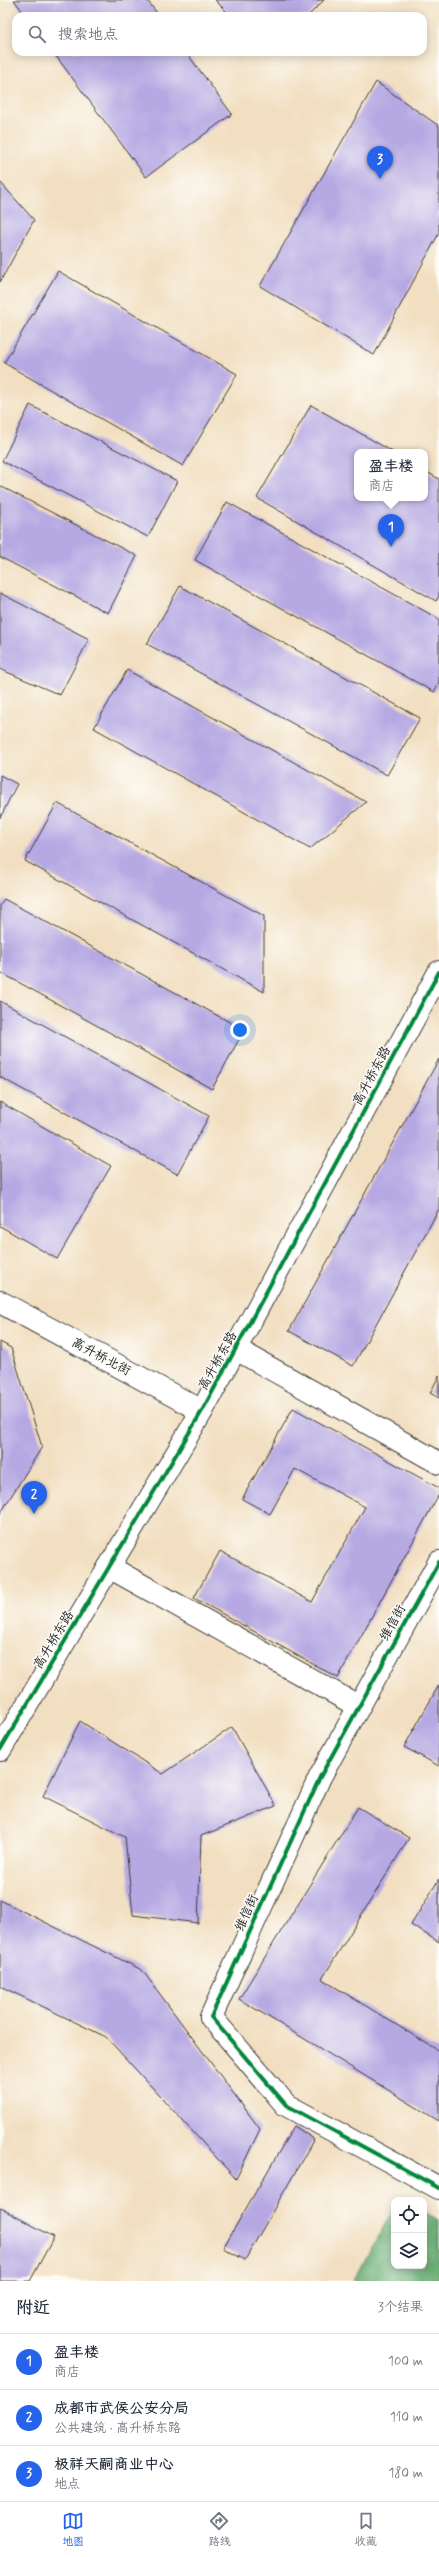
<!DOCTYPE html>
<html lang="zh">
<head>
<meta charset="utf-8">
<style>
  body { margin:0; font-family:Mynerve,"LXGW WenKai TC",sans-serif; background:#f6f6f7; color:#1f2937 }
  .controls { position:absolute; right:12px; bottom:12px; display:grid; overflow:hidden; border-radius:8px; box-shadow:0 2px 10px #0003 }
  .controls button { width:36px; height:36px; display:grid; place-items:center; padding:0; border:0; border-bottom:1px solid #e0e1e3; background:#fff; color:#1f2937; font:20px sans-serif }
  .you { position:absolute; left:240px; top:1030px; width:14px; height:14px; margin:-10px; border:3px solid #fff; border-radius:50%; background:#1a73e8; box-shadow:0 0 0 6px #1a73e833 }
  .badge { display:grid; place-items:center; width:26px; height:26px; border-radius:50%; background:#2563eb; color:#fff; font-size:13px; font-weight:700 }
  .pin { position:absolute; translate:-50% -33px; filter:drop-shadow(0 1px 2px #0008) }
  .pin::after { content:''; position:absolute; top:21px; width:14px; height:12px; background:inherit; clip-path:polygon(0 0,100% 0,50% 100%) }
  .popup { position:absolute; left:354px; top:449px; width:74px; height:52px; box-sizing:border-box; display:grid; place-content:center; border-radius:8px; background:#fff; filter:drop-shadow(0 1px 3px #0005); font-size:13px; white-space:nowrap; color:#747a83 }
  .popup b { font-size:15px; color:#1f2937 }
  .popup::after { content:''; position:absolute; left:50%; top:100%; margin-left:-8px; border:8px solid transparent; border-top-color:#fff }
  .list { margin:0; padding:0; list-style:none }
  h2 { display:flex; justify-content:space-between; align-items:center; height:52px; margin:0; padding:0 16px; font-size:17px }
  h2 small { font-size:13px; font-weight:400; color:#747a83 }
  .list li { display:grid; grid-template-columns:26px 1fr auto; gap:12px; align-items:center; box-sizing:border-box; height:56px; padding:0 16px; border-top:1px solid #e0e1e3 }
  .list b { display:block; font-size:15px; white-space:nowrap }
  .list p { margin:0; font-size:13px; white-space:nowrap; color:#747a83 }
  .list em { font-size:13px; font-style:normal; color:#747a83 }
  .icon { flex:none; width:22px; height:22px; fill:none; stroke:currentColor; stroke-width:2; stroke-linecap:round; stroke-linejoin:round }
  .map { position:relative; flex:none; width:439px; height:2281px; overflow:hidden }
  .search { position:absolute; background:#fff; box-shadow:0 2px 10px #0003; left:12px; right:12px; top:12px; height:44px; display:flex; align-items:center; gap:10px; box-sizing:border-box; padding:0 14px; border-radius:12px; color:#747a83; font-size:15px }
  .sheet { height:220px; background:#fff }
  nav { display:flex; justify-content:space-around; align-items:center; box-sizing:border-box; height:56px; border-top:1px solid #e0e1e3; background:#fff; font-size:11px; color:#747a83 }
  nav a { display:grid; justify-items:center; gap:2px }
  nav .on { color:#2563eb }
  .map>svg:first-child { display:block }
  .forest { fill:#66ac71; stroke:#416446 }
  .building { fill:#b6a9e3 }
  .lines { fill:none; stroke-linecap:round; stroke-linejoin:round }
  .street-casing { stroke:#3c3935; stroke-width:24 }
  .secondary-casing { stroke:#3c3935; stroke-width:24 }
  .street { stroke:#fff; stroke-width:22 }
  .secondary { stroke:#fff; stroke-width:22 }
  .cycleway-casing { stroke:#fdfcf7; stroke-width:6 }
  .cycleway { stroke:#00873e; stroke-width:4 }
  .labels { text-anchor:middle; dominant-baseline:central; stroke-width:3; stroke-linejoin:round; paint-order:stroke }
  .street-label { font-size:13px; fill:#1c1c1c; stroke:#fdfcf7 }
</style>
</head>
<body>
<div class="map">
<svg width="439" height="2281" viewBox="0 0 439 2281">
  <rect width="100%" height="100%" fill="#fdfcf7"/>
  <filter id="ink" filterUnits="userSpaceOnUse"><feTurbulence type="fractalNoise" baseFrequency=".025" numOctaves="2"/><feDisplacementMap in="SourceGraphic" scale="8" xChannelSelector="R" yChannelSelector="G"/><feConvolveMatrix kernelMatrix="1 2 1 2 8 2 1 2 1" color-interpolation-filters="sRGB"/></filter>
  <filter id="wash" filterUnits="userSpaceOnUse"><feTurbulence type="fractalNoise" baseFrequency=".012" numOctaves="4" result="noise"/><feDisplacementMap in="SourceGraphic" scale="16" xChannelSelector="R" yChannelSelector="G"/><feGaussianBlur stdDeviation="0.9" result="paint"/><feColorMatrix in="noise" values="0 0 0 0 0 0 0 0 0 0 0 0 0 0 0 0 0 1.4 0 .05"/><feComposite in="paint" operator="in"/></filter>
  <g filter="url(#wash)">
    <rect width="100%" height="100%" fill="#f2dfc1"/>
    <path class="forest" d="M394,2208v58h30v-54l15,8v61h-86z"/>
    <g id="blocks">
      <g class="building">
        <path d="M14,0h133l12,16h-133z"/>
        <path d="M215,0h109l-16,16h-77z"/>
        <path d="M53,52h133l46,62 -86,63z"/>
        <path d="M376,82l63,44v107l-65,122 -114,-69z"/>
        <path d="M0,182l34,38 -34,62z"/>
        <path d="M58,271l179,103 -54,92 -179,-103z"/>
        <path d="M30,405l147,76 -29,56 -146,-76z"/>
        <path d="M311,405l82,47h-36v46h68v-27l14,8v117l-3,5 -179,-103z"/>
        <path d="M0,486l137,70 -29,57 -108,-56z"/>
        <path d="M227,502l212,117v64l-5,9 -239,-132z"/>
        <path d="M180,586l240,132 -33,57 -240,-131z"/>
        <path d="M0,593l89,46 -29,56 -60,-26z"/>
        <path d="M127,670l239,132 -56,47 -216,-121z"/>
        <path d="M0,775l17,9 -17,34z"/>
        <path d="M57,803l207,113v76l-239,-131z"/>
        <path d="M4,899l240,131 -32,59 -212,-117v-66z"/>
        <path d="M0,1001l209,115 -32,58 -177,-97z"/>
        <path d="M439,1059v150l-86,157 -64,-35z"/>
        <path d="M0,1102l111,64 -54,93 -57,-33z"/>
        <path d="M0,1342l11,6 31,99 -42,67z"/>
        <path d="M439,1376v22l-9,-5z"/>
        <path d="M293,1408l146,80v6l-101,184 -144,-80 26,-47 92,51 53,-95 -70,-38 -25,45 -28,-15z"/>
        <path d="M439,1685v81l-35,-19z"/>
        <path d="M80,1721l83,53 69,-47 44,79 -75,30 -3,87 -65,-8 -8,-78 -82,-41z"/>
        <path d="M358,1807l51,31 -87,141 117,72v70l-200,-122z"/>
        <path d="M439,1879v63l-28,-17z"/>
        <path d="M0,1900l142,70 118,159 -24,50 -130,-142 -106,-51z"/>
        <path d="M294,2126l20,13 -69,121 -22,-12z"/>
        <path d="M0,2208l54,29 -24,44h-30z"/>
      </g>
    </g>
  </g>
  <g filter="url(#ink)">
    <use href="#blocks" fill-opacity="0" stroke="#3c3935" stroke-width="1"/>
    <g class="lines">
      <g class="street-casing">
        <g id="street">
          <path d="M0,1302l202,109"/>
          <path d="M236,1349l203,114"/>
          <path d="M439,1562l-119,215 -109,240 75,88 153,83"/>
          <path d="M109,1567l249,139"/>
        </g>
      </g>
      <g class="secondary-casing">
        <path id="secondary" d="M0,1750l202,-339 237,-439"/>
      </g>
      <use href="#street" class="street"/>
      <use href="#secondary" class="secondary"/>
      <g class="cycleway-casing">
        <g id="cycleway">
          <path d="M439,1562l-119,215 -109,240 75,88 153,83"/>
          <path d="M0,1750l202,-339 237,-439"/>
        </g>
      </g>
      <use href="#cycleway" class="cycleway"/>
    </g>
  </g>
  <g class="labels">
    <g class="street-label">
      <text transform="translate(372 1076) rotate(-62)">高升桥东路</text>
      <text transform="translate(101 1357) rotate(28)">高升桥北街</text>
      <text transform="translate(218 1361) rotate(-61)">高升桥东路</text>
      <text transform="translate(393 1623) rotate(-61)">维信街</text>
      <text transform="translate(54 1640) rotate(-59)">高升桥东路</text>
      <text transform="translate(247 1913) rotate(-66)">维信街</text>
    </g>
  </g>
</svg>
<div class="controls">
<button><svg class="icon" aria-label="locate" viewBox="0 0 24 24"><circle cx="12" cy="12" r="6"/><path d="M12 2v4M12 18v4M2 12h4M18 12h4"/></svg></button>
<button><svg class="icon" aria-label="layers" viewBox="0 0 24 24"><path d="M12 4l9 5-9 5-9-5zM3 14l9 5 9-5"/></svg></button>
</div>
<div class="you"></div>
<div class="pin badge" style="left:391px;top:547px">1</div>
<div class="popup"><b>盈丰楼</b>商店</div>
<div class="pin badge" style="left:34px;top:1514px">2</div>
<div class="pin badge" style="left:380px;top:179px">3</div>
<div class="search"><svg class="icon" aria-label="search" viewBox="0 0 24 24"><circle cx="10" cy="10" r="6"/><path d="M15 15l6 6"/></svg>搜索地点</div>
</div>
<section class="sheet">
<h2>附近<small>3个结果</small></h2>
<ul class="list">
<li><span class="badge">1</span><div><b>盈丰楼</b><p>商店</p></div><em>100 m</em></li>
<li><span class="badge">2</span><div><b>成都市武侯公安分局</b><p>公共建筑 · 高升桥东路</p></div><em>110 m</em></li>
<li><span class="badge">3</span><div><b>极祥天嗣商业中心</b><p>地点</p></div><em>180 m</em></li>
</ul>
</section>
<nav>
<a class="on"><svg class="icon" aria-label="map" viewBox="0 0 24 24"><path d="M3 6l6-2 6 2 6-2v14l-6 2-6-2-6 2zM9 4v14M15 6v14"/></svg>地图</a>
<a><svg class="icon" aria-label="directions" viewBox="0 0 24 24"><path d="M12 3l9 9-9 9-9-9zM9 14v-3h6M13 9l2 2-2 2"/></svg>路线</a>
<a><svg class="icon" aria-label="saved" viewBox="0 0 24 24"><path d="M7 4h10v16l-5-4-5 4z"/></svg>收藏</a>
</nav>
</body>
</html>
